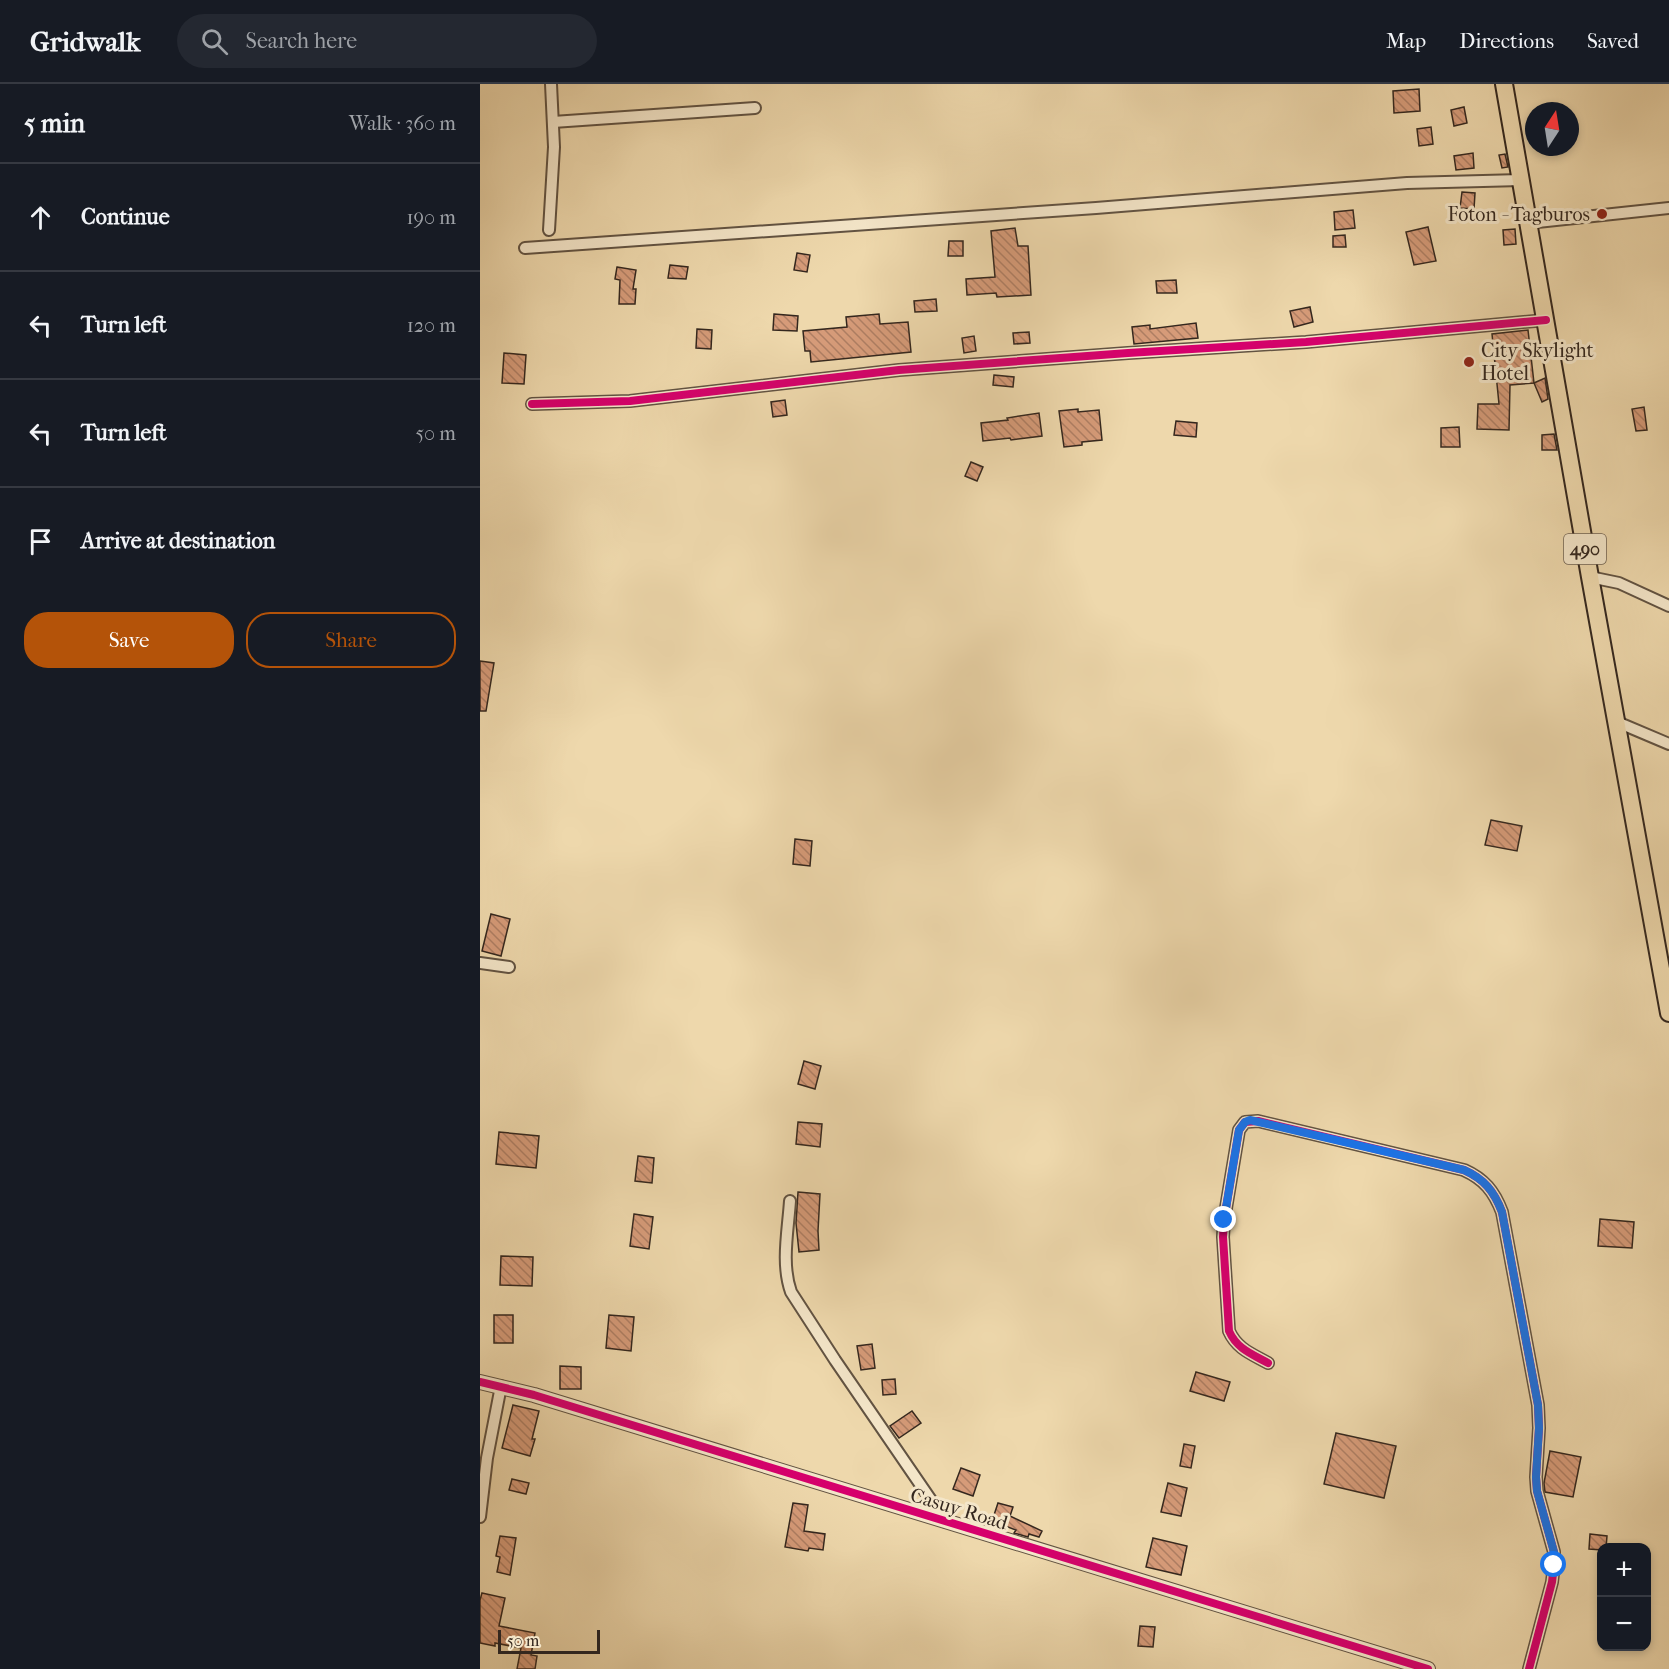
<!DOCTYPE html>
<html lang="en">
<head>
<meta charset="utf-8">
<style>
  body { margin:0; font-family:"IM FELL French Canon",serif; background:#242831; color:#f1f3f6 }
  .controls { position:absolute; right:18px; bottom:18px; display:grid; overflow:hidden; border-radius:12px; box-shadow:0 3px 9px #0003 }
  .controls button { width:54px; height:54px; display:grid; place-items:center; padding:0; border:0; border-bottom:2px solid #363941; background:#171b24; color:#f1f3f6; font:30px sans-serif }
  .compass { position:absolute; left:1045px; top:18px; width:54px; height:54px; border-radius:50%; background:#171b24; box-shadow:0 3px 9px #0003; rotate:12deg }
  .scale { position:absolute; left:18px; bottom:15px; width:102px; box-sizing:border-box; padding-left:6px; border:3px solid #34271e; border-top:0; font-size:16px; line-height:21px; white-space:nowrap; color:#34271e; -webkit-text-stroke:4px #f4e6c9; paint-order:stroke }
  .stop { position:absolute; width:18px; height:18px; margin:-14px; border:4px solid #1a73e8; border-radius:50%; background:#fff }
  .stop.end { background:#1a73e8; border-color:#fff; box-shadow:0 2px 6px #0008 }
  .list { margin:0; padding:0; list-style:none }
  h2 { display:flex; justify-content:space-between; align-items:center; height:78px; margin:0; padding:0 24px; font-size:26px }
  h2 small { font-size:20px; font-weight:400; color:#9ea1a6 }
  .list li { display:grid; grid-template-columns:39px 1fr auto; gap:18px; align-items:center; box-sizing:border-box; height:108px; padding:0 24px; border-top:2px solid #363941 }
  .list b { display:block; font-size:22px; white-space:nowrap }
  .list em { font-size:20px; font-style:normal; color:#9ea1a6 }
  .actions { display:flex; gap:12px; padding:18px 24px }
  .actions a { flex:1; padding:14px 0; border:2px solid #b45309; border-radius:24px; text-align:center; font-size:21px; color:#b45309 }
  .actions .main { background:#b45309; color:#fff }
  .icon { flex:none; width:33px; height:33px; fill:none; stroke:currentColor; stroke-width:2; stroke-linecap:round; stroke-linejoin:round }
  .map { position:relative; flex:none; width:1189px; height:1585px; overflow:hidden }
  header { display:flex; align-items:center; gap:36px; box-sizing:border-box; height:84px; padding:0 30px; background:#171b24; border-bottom:2px solid #363941 }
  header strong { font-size:28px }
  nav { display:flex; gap:33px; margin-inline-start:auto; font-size:21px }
  .search { width:420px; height:54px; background:#242831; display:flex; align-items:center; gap:15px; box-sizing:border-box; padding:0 21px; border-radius:33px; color:#9ea1a6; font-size:22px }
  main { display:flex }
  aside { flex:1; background:#171b24 }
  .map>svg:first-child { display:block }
  .building { fill:url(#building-back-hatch); stroke:#34271e; stroke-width:1.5 }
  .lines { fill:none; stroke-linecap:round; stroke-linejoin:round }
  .minor-casing { stroke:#625342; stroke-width:14 }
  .tertiary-casing { stroke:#625342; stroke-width:16 }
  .primary-casing { stroke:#34271e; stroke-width:20 }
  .minor { stroke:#f4e6c9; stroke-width:10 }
  .tertiary { stroke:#f4e6c9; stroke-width:14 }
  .primary { stroke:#eed8ac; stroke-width:16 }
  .cycleway-casing { stroke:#f4e6c9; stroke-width:11 }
  .cycleway { stroke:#d6006c; stroke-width:8 }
  .route { stroke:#1a73e8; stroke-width:8 }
  .poi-dot { fill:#8f2418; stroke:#f4e6c9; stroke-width:2 }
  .labels { text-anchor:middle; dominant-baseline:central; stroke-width:6; stroke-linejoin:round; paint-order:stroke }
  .shield { fill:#f4e6c9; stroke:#6e6051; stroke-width:1.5 }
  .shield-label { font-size:18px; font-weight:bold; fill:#34271e }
  .poi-label { font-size:20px; fill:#34271e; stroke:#f4e6c9; text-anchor:end }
  .street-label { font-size:20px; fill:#34271e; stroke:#f4e6c9 }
</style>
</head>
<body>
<header>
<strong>Gridwalk</strong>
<div class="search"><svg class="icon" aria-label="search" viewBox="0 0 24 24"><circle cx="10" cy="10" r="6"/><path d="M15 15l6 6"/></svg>Search here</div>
<nav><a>Map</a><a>Directions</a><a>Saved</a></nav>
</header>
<main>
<aside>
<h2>5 min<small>Walk · 360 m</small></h2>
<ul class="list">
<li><svg class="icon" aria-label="ahead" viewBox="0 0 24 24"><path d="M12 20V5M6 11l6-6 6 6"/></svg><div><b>Continue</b></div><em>190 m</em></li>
<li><svg class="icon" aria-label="left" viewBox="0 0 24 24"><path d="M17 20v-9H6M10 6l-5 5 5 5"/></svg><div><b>Turn left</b></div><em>120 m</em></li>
<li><svg class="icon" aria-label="left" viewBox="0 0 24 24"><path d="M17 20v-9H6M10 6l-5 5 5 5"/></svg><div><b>Turn left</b></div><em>50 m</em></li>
<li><svg class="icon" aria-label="arrive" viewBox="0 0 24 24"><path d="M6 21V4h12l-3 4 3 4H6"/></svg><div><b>Arrive at destination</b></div></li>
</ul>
<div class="actions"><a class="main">Save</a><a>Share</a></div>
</aside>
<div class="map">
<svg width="1189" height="1585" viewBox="0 0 1189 1585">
  <defs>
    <pattern id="building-back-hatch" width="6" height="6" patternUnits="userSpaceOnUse" patternTransform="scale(1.5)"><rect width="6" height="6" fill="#d69b79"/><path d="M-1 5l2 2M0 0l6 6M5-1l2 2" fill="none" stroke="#ae7e63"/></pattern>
  </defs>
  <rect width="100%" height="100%" fill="#eed8ac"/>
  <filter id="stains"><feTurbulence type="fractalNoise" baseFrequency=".00333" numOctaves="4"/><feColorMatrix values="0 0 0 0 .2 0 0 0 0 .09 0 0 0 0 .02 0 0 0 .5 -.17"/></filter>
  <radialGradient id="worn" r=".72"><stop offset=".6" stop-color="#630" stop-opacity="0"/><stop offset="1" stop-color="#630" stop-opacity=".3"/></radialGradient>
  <g class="building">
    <path d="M939,5l1,22 -26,2 -1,-22z"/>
    <path d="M984,23l3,16 -13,3 -3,-16z"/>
    <path d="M951,43l2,17 -14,2 -2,-17z"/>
    <path d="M993,69l1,15 -18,2 -2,-14z"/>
    <path d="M1025,70l3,13 -6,1 -3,-13z"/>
    <path d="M982,108l13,1 -1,16 -14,-1z"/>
    <path d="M873,126l2,18 -20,2 -1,-18z"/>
    <path d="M948,143l8,34 -22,4 -8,-33z"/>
    <path d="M535,144l3,18h10l3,49 -34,2 -1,-4 -29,2 -1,-16 29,-2 -4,-46z"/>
    <path d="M1035,145l1,15 -12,1 -1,-15z"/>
    <path d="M865,151l1,12h-13v-11z"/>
    <path d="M469,157h14v15h-15z"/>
    <path d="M317,169l13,2 -3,17 -13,-2z"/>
    <path d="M190,181l18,2 -2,12 -18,-1z"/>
    <path d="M137,183l19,3 -3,19h3l-1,15h-16l1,-24 -5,-1z"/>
    <path d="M696,196l1,13h-20l-1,-12z"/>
    <path d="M456,215l1,12 -22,1 -1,-11z"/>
    <path d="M830,223l3,15 -19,5 -4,-16z"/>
    <path d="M294,230l24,2 -1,15 -24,-1z"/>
    <path d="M399,230l1,10 28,-2 3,30 -100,10 -1,-11h-5l-2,-20 44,-4 -1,-10z"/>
    <path d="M716,239l2,15 -64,6 -2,-17 18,-2v4z"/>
    <path d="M217,245l15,1 -1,19 -15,-1z"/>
    <path d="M1048,246l6,53 -24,2 -1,45 -32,-1 1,-25h21l-7,-70z"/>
    <path d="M549,248l1,11 -16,1 -1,-11z"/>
    <path d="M494,252l2,15 -12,2 -2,-15z"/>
    <path d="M24,269l22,2 -2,29 -22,-1z"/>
    <path d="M514,291l20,2 -1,10 -20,-2z"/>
    <path d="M1065,294l3,21 -6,3 -8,-19z"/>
    <path d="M305,316l2,15 -14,2 -2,-15z"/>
    <path d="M1164,323l3,23 -11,1 -4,-22z"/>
    <path d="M598,325v3l21,-2 3,30 -20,2v3l-18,2 -5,-36z"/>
    <path d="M559,329l3,23 -31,4 -1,-2 -27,3 -2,-18 27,-3 -1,-2z"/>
    <path d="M696,337l21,2 -1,14 -22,-2z"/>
    <path d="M979,343l1,20h-19v-19z"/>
    <path d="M1074,350l3,16h-15v-15z"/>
    <path d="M491,378l12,5 -6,14 -12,-5z"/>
    <path d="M0,577l14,2 -8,48h-6z"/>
    <path d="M1011,736l31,6 -5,25 -32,-6z"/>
    <path d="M315,755l17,2 -2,25 -17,-2z"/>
    <path d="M11,830l19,5 -9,37 -19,-5z"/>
    <path d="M324,977l17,5 -6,23 -17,-5z"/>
    <path d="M318,1038l24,2 -2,23 -24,-3z"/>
    <path d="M19,1048l40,4 -3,32 -40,-4z"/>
    <path d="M158,1072l16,2 -2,25 -17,-2z"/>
    <path d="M318,1108l22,2 -2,37 1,19 -20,2 -3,-29z"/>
    <path d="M154,1130l19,3 -4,32 -19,-3z"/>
    <path d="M1120,1135l34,3 -2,26 -34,-2z"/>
    <path d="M21,1172l32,1 -1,29 -32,-1z"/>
    <rect x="14" y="1231" width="19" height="28"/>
    <path d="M129,1231l25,2 -3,34 -25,-3z"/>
    <path d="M392,1260l3,24 -14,2 -4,-24z"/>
    <path d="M80,1282l21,1v22h-21z"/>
    <path d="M716,1288l34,10 -6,19 -34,-10z"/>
    <path d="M415,1295l1,15 -13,1 -1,-15z"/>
    <path d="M33,1321l26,6 -7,28h3l-5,17 -28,-8z"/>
    <path d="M432,1327l9,12 -22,15 -9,-12z"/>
    <path d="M856,1349l60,13 -12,52 -60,-14z"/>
    <path d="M704,1360l11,2 -4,22 -11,-2z"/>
    <path d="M1070,1367l31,6 -8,40 -28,-5 -1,-9z"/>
    <path d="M481,1384l19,7 -7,21 -20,-7z"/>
    <path d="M32,1395l17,4 -3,11 -17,-4z"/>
    <path d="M688,1399l19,5 -6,28 -20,-4z"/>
    <path d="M313,1419l15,2 -4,26 21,3 -2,16 -14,-2 -1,3 -23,-4z"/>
    <path d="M518,1419l15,4 -3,9 32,15 -3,6 -10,-3 -1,3 -14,-4 2,-3 -24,-9z"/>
    <path d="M1110,1450l17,2 -1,12h-4v2l-13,-1z"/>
    <path d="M20,1452l16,2 -6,37 -13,-3 3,-15 -4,-1z"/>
    <path d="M673,1454l34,8 -6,29 -35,-8z"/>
    <path d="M2,1509l23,5 -6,28 36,7 -4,22 6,1 -2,13h-18l4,-21 -26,-5v3l-15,-3v-43z"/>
    <path d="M660,1542l15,1 -2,20 -15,-1z"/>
  </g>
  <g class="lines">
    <g class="minor-casing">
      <g id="minor">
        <path d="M73,38l202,-14"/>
        <path d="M1048,139l141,-15"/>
        <path d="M69,146l5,-83 -3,-63"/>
        <path d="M45,164l571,-40 311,-25 114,-3"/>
        <path d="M52,320l98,-3 269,-31 229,-17 178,-11 240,-22"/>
        <path d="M1110,493l29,6 50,23"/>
        <path d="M1137,638l52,22"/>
        <path d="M0,879l29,4"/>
        <path d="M310,1117c-2,30 -9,63 1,91l44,68 111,162"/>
        <path d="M788,1279c-16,-9 -31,-14 -39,-32l-6,-94 1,-17 15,-90 6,-8 13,-1 206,49c20,9 30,21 38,42l36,193 1,23 -3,49 1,14 17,61v13l-2,17 -23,87"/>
        <path d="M0,1433l7,-59 14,-72"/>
      </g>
    </g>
    <g class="tertiary-casing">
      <path id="tertiary" d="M0,1298l54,13 894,274"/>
    </g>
    <g class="primary-casing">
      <path id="primary" d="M1024,0l86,493 79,436"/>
    </g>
    <use href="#minor" class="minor"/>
    <use href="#tertiary" class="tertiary"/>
    <use href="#primary" class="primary"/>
    <g class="cycleway-casing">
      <g id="cycleway">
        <path d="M52,320l98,-3 269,-31 229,-17 178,-11 240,-22"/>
        <path d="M788,1279c-16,-9 -31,-14 -39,-32l-6,-94 1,-17 15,-90 6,-8 13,-1 206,49c20,9 30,21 38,42l36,193 1,23 -3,49 1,14 17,61v13l-2,17 -23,87"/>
        <path d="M0,1298l54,13 894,274"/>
      </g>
    </g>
    <use href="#cycleway" class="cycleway"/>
  </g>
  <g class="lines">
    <path class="route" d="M744,1136l15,-90 6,-8 5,-2 214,50c20,9 30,21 38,42l36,193 1,23 -3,49 1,14 17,61v13"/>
  </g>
  <g class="poi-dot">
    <circle cx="1122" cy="130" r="6"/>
    <circle cx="989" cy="278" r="6"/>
  </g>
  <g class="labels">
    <rect class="shield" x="1084" y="450" width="42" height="30" rx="4.5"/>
    <g class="shield-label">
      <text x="1105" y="465">490</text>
    </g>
    <g class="poi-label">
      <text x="1110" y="130">Foton - Tagburos</text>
      <text x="1001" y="266" text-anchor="start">City Skylight<tspan x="1001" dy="23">Hotel</tspan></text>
    </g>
    <g class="street-label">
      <text transform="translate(479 1425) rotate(17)">Casuy Road</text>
    </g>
  </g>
  <rect width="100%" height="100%" filter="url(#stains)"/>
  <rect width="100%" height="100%" fill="url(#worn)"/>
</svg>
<div class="controls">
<button>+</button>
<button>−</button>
</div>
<svg class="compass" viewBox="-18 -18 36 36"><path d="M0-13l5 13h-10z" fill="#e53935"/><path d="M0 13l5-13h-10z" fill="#9ea1a6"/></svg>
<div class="scale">50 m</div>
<div class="stop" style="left:1074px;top:1481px"></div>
<div class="stop end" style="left:744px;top:1136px"></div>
</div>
</main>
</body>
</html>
